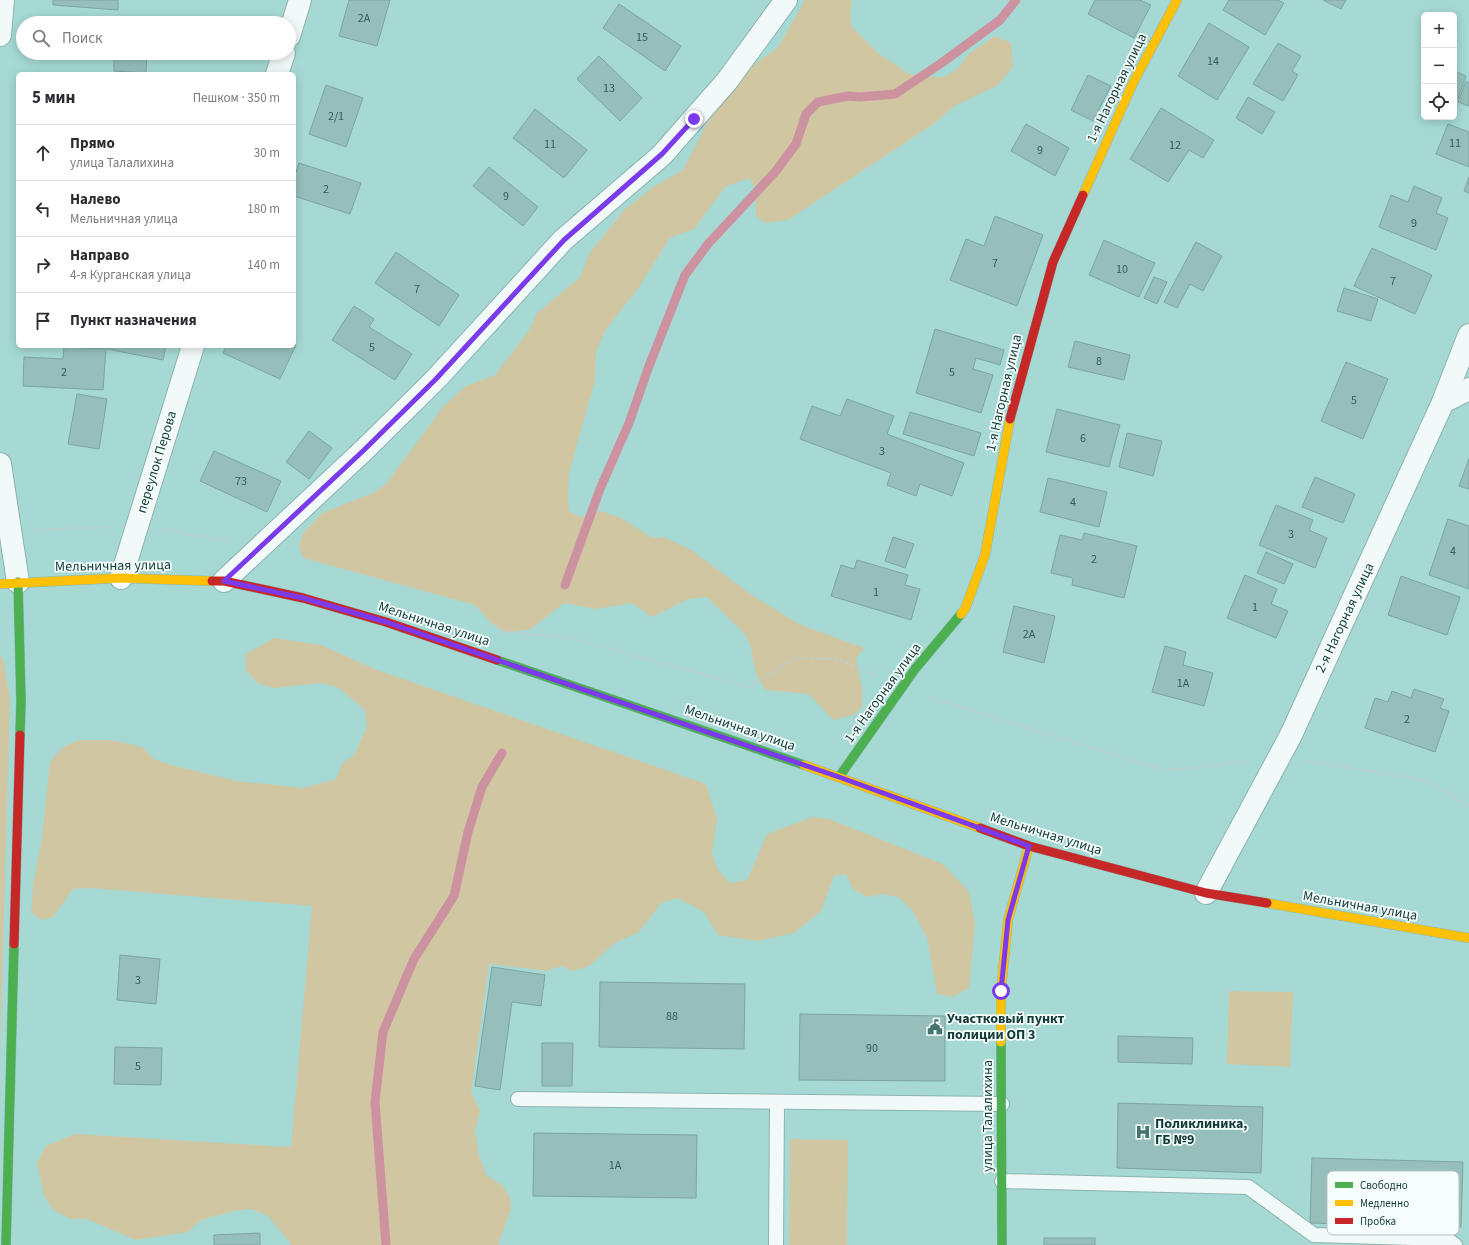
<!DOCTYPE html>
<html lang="ru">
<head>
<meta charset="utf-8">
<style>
  body { margin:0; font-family:"Source Sans 3",sans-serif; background:#f7f7f7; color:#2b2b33 }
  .controls { position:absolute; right:12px; top:12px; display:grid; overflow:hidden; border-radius:6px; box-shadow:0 2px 10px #0003 }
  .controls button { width:36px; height:36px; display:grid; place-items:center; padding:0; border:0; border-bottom:1px solid #e1e1e2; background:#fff; color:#2b2b33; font:20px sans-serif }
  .stop { position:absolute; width:12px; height:12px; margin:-9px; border:3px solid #7c3aed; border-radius:50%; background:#fff }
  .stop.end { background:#7c3aed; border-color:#fff; box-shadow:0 1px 4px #0008 }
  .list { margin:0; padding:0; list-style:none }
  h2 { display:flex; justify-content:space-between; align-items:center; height:52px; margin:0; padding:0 16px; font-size:17px }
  h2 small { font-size:13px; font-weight:400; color:#7c7c81 }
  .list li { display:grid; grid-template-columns:26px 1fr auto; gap:12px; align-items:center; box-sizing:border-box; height:56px; padding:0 16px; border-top:1px solid #e1e1e2 }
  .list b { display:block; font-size:15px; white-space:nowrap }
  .list p { margin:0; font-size:13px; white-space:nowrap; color:#7c7c81 }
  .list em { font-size:13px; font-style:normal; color:#7c7c81 }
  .icon { flex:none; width:22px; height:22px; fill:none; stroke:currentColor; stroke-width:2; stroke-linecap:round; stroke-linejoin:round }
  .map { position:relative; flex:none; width:1469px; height:1245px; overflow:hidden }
  .search { position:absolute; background:#fff; box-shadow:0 2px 10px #0003; left:16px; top:16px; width:280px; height:44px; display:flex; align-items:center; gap:10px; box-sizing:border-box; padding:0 14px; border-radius:22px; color:#7c7c81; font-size:15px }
  .panel { position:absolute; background:#fff; box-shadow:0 2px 10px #0003; left:16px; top:72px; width:280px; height:276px; border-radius:6px }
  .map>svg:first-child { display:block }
  .green { fill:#d0c7a2 }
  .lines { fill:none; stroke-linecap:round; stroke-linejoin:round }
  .stream { stroke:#cc92a0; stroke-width:9 }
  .building { fill:#96bfbb; stroke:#7ca5a2 }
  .lane-casing { stroke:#8bb4b0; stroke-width:16 }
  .street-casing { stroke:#8bb4b0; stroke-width:24 }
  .fast-casing { stroke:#8bb4b0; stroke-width:10 }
  .slow-casing { stroke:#8bb4b0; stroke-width:10 }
  .jam-casing { stroke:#8bb4b0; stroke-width:10 }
  .path { stroke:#bdcdcc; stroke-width:2.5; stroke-dasharray:3 3; stroke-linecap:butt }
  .lane { stroke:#f2f9f9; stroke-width:14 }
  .street { stroke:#f2f9f9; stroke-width:22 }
  .fast { stroke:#4caf50; stroke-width:9 }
  .slow { stroke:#ffc107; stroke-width:9 }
  .jam { stroke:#c62828; stroke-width:9 }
  .route { stroke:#7c3aed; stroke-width:5 }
  .labels { text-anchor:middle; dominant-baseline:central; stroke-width:3.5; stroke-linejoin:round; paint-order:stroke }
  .number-label { font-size:12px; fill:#345c59 }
  .street-label { font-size:14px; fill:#133b38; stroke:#f5fefd }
  .poi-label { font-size:14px; font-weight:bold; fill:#133b38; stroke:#f5fefd; text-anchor:start }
  .key { fill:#f5fefd; stroke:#b1c4c2; stroke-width:1 }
  .key-label { font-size:11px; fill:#133b38 }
</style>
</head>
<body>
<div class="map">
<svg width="1469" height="1245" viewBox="0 0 1469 1245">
  <rect width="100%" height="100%" fill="#a6d9d4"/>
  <g class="green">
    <path d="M805,0h47l-2,16 2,11 26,26 30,20 12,4h24l12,-7 14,-17 25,-17 16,7 2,24 -15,18 -45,22 -18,16 -147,97 -23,3 -9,-7 -1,-28 -6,-10 -24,9 -31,42 -24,9 -33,52 -31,39 -10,23 -1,28 -26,93 -1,26 1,12 10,6 22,-6 22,8 29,19 12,-1 27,13 65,48 45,27 63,23 -8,11 6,29v19l-9,8 -20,5 -24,-26 -43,-4 -10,-15 -6,-31 -6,-11 -37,-36 -19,2 -36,18 -20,-14 -36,6 -32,-6 -33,26 -24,4 -16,-10 -16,-18 -172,-47 -4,-12 4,-13 19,-20 51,-20 13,-9 57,-77 23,-21 29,-11 35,-46 6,-15 44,-37 9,-23 35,-44 28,-22 31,-18 35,-68 36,-37 24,-18z"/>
    <path d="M274,638l47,7 56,25 329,114 11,35 -5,35 6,16 12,13 17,-3 20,-46 46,-17 16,2 114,45 26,28 6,32 -6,64 -16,9 -16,-3 -10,-57 -15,-27 -12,-12 -16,-4 -17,3 -14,-8 -7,-15 -12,2 -13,35 -27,22 -36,8 -40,-6 -14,-23 -26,-14 -17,5 -22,29 -24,11 -26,23 -17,5 -11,-5 -13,5 -59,-7 -18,128 9,18 -5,21 4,24 7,20 17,11 7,12 1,12 -12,31v4h-207l-24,-29 -17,-7 -17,2 -33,9 -13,12 -53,8 -48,-21h-17l-16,-9 -10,-14 -7,-33 9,-17 29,-12 216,13 21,-241 -221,-18 -18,1 -20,28 -12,3 -10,-8 2,-27 9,-47 8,-76 12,-14 16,-8h33l31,7 12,12 17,6 66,16 67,7 32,-9 6,-15 13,-10 12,-28 -2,-16 -26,-22 -17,-5 -49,5 -16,-5 -11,-13v-16z"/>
    <path d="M0,655l4,7 6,38 -10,356z"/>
    <path d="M1229,991l64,1 -3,75 -63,-3z"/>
    <path d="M790,1139l58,1 -1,105h-58z"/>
  </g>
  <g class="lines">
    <g class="stream">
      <path d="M565,585l35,-96 29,-66 20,-57 36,-91 23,-31 68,-73 20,-27 10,-30 12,-12 30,-6 12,1 35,-3 45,-30 60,-44 16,-20"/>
      <path d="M386,1245l-11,-143 8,-70 31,-73 40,-63 14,-64 14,-45 20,-34"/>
    </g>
  </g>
  <g class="building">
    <path d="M53,0h65v10l-65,-5z"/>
    <path d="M349,0h41l-13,46 -38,-10z"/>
    <path d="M1095,0h45l11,5 -17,33 -46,-24z"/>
    <path d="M1229,0h49l6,3 -19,32 -42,-25z"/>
    <path d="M1323,0h23l-5,9z"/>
    <path d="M619,4l62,42 -16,25 -62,-43z"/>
    <path d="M1209,23l40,24 -32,53 -39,-24z"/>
    <path d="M1278,43l23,13 -9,15 6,4 -15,26 -30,-17z"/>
    <path d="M114,53h33l-1,20 -32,-2z"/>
    <path d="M599,56l43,42 -22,23 -43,-42z"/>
    <path d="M1454,71l12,5 -8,22 -4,-2z"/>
    <path d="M1088,75l23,11 -18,35 -22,-11z"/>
    <path d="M1466,81l3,2v23l-11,-4z"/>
    <path d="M326,85l37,13 -17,49 -37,-13z"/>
    <path d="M1248,97l27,15 -13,22 -26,-16z"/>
    <path d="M1161,108l53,32 -11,18 -14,-8 -21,32 -38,-23z"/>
    <path d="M535,109l52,41 -23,28 -51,-40z"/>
    <path d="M1026,124l43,24 -14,28 -44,-25z"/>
    <path d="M1448,124l21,8v35l-33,-13z"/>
    <path d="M299,163l62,20 -11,31 -56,-18v-18z"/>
    <path d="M489,167l49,40 -15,19 -50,-40z"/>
    <path d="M1469,177v16l-5,-2z"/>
    <path d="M1414,186l28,12 -6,15 12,5 -12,32 -57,-23 12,-32 17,7z"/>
    <path d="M995,216l48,19 -26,71 -67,-26 16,-41 18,7z"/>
    <path d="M1104,240l51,23 -16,34 -50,-22z"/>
    <path d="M1196,242l26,14 -19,35 -13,-7 -13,24 -13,-6z"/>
    <path d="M1372,248l60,27 -17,39 -61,-28z"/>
    <path d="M396,252l63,43 -20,31 -64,-43z"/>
    <path d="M1154,277l13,5 -10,22 -13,-6z"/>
    <path d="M1344,288l34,11 -7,22 -34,-10z"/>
    <path d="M354,306l20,13 -5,8 43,27 -17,26 -63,-40z"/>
    <path d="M935,329l69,21 -4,15 -24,-7 -3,11 20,6 -12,38 -65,-20z"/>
    <path d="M1075,341l55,14 -6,25 -56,-13z"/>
    <path d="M294,344l2,1 -16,34 -57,-26 3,-7h68z"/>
    <path d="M108,346h58l-3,14 -56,-11z"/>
    <path d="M64,347l42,2 -3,41 -80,-4 1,-29 39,2z"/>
    <path d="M1346,362l42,17 -25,60 -42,-18z"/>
    <path d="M77,394l30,5 -8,50 -31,-5z"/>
    <path d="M847,399l47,17 -7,18 77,29 -12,33 -32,-12 -4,12 -29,-11 4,-12 -91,-34 12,-33 28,10z"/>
    <path d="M1057,409l63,16 -11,42 -63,-15z"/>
    <path d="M910,412l71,21 -7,23 -71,-22z"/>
    <path d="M309,431l23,17 -23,31 -23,-17z"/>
    <path d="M1127,433l35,8 -9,35 -34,-9z"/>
    <path d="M214,451l67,30 -14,31 -67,-31z"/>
    <path d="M1469,459v30l-10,-3z"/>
    <path d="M1315,477l40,17 -12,29 -41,-16z"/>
    <path d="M1048,478l59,14 -8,35 -59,-15z"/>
    <path d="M1276,505l37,15 -4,10 18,8 -12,30 -56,-23z"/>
    <path d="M1448,519l21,7v63l-40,-14z"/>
    <path d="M1084,533l53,13 -13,52 -52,-13 1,-7 -22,-5 9,-38 22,5z"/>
    <path d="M893,537l21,7 -9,24 -20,-7z"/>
    <path d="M1266,552l27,12 -9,20 -27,-11z"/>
    <path d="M857,560l51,15 -3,10 15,4 -9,31 -80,-24 10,-31 13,4z"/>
    <path d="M1245,575l32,14 -6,15 17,7 -12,27 -49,-20z"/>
    <path d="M1401,576l59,21 -13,38 -59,-20z"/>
    <path d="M1014,606l41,10 -11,47 -41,-11z"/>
    <path d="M1165,646l21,6 -3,13 30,8 -9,33 -52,-14z"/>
    <path d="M1414,689l30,10 -4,9 9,3 -14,41 -70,-24 10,-30 13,4 4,-11 19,7z"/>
    <path d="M120,955l40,4 -4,45 -39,-4z"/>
    <path d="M492,967l53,8 -4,31 -29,-4 -12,88 -25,-4z"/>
    <path d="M600,982l145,2 -1,65 -145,-2z"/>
    <path d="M800,1014l145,2v65l-146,-1z"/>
    <path d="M1118,1036l75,2 -1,26 -74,-2z"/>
    <path d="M542,1043h31l-1,43h-30z"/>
    <path d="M115,1047l47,1 -1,37 -47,-1z"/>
    <path d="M1118,1103l145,4 -2,66 -144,-5z"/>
    <path d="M534,1133l163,2 -1,63 -163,-2z"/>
    <path d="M1312,1158l151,4 -2,65 -151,-4z"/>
    <path d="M260,1233v12h-46v-10z"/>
    <rect x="1044" y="1238" width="51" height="7"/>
  </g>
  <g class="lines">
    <g class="lane-casing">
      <g id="lane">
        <path d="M518,1099l484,5"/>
        <path d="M1002,1181l246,6 66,48 133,4 8,6"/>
        <path d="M776,1245l1,-143"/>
      </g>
    </g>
    <g class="street-casing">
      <g id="street">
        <path d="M0,35l3,-35"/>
        <path d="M289,36l11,-36"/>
        <path d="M277,74l7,-21"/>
        <path d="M1443,402l26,-13"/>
        <path d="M0,464l18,118"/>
        <path d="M121,578l72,-232"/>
        <path d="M224,581l140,-131 72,-71 127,-139 99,-85 65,-74 59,-81"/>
        <path d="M1206,893l85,-158 152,-333 26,-67"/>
      </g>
    </g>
    <g class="fast-casing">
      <g id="fast">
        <path d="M18,582l3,119 -1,34"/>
        <path d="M497,660l307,105"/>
        <path d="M839,777l76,-108 46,-55"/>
        <path d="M1001,1042l1,203"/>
        <path d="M6,1245l8,-301"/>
      </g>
    </g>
    <g class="slow-casing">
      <g id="slow">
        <path d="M1083,195l50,-112 44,-83"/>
        <path d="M0,584l121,-6 91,3"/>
        <path d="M961,614l4,-5 20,-54 25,-136"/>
        <path d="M804,765l176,63"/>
        <path d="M1267,903l202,35"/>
        <path d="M1001,1042v-51l7,-71 21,-74"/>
      </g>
    </g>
    <g class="jam-casing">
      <g id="jam">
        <path d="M1010,419l43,-157 30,-67"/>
        <path d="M212,581h12l79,17 83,24 111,38"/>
        <path d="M980,828l49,18 177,47 61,10"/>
        <path d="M14,944l6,-209"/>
      </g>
    </g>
    <g class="path">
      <path d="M37,530l71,-3"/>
      <path d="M165,530l62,11"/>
      <path d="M496,628l13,4 66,7 174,48 47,-29 43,1 38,18"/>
      <path d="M928,697l236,73 38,-3 44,-6"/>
      <path d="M1308,761l111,18 16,6 22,15 12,5"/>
    </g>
    <use href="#lane" class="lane"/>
    <use href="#street" class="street"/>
    <use href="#fast" class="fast"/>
    <use href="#slow" class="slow"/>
    <use href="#jam" class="jam"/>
  </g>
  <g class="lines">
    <path class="route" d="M694,119l-32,35 -98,86 -128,139 -72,71 -140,131 79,17 83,24 453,155 190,69 -21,74 -7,71"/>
  </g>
  <defs>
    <g id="civic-bare" transform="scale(1.2)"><path d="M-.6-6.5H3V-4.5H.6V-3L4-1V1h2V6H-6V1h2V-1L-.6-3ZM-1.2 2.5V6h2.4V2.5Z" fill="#46726f" stroke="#f5fefd" stroke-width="2.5" paint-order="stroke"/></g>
    <g id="hospital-bare" transform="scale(1.2)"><path d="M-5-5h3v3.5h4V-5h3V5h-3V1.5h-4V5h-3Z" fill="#46726f" stroke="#f5fefd" stroke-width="2.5" paint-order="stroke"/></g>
  </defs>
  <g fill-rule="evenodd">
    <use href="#civic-bare" x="935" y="1027"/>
    <use href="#hospital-bare" x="1143" y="1132"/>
  </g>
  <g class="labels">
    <g class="number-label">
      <text x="364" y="18">2А</text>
      <text x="642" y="37">15</text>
      <text x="1213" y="61">14</text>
      <text x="609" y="88">13</text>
      <text x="336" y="116">2/1</text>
      <text x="1455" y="143">11</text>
      <text x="550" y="144">11</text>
      <text x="1175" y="145">12</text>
      <text x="1040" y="150">9</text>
      <text x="326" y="189">2</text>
      <text x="506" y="196">9</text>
      <text x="1414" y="223">9</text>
      <text x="995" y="263">7</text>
      <text x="1122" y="269">10</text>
      <text x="1393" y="281">7</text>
      <text x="417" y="289">7</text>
      <text x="372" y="347">5</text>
      <text x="1099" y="361">8</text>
      <text x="64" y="372">2</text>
      <text x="952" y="372">5</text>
      <text x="1354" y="400">5</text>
      <text x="1083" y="438">6</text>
      <text x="882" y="451">3</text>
      <text x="241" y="481">73</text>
      <text x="1073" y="502">4</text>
      <text x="1291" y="534">3</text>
      <text x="1453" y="551">4</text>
      <text x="1094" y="559">2</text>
      <text x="876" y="592">1</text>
      <text x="1255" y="607">1</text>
      <text x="1029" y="634">2А</text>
      <text x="1183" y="683">1А</text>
      <text x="1407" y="719">2</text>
      <text x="138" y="980">3</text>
      <text x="672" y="1016">88</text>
      <text x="872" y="1048">90</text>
      <text x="138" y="1066">5</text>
      <text x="615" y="1165">1А</text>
    </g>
    <g class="street-label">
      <text transform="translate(1117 88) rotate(-64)">1-я Нагорная улица</text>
      <text transform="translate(1004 393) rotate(-77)">1-я Нагорная улица</text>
      <text transform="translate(157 462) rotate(-73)">переулок Перова</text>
      <text transform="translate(113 566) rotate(-1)">Мельничная улица</text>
      <text transform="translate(1345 618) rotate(-65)">2-я Нагорная улица</text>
      <text transform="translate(434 624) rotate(18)">Мельничная улица</text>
      <text transform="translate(883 693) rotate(-54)">1-я Нагорная улица</text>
      <text transform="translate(740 728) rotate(19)">Мельничная улица</text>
      <text transform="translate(1046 834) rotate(17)">Мельничная улица</text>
      <text transform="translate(1360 906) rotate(10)">Мельничная улица</text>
      <text transform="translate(988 1116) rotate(-90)">улица Талалихина</text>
    </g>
    <g class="poi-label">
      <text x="947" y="1019">Участковый пункт<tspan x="947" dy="16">полиции ОП 3</tspan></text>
      <text x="1155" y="1124">Поликлиника,<tspan x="1155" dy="16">ГБ №9</tspan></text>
    </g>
  </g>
  <rect x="1327" y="1171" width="132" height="64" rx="6" class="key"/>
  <rect x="1335" y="1182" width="18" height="6" fill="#4caf50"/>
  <rect x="1335" y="1200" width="18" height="6" fill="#ffc107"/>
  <rect x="1335" y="1218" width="18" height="6" fill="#c62828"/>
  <g class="key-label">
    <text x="1360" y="1189">Свободно</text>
    <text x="1360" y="1207">Медленно</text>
    <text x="1360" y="1225">Пробка</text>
  </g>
</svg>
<div class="controls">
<button>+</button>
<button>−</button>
<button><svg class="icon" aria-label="locate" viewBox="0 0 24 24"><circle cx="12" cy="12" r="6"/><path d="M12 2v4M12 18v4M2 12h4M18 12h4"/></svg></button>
</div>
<div class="stop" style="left:1001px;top:991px"></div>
<div class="stop end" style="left:694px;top:119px"></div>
<div class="search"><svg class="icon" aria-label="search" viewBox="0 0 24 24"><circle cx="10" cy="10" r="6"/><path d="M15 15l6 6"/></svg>Поиск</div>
<section class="panel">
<h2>5 мин<small>Пешком · 350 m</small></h2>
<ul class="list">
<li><svg class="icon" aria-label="ahead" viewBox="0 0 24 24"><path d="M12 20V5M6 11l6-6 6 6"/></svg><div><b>Прямо</b><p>улица Талалихина</p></div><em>30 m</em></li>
<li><svg class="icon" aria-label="left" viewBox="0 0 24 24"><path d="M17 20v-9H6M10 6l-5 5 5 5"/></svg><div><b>Налево</b><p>Мельничная улица</p></div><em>180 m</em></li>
<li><svg class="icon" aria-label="right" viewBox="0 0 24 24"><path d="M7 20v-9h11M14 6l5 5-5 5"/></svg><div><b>Направо</b><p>4-я Курганская улица</p></div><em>140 m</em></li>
<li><svg class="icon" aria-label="arrive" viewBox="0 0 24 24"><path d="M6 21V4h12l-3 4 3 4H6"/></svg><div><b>Пункт назначения</b></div></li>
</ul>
</section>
</div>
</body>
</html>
